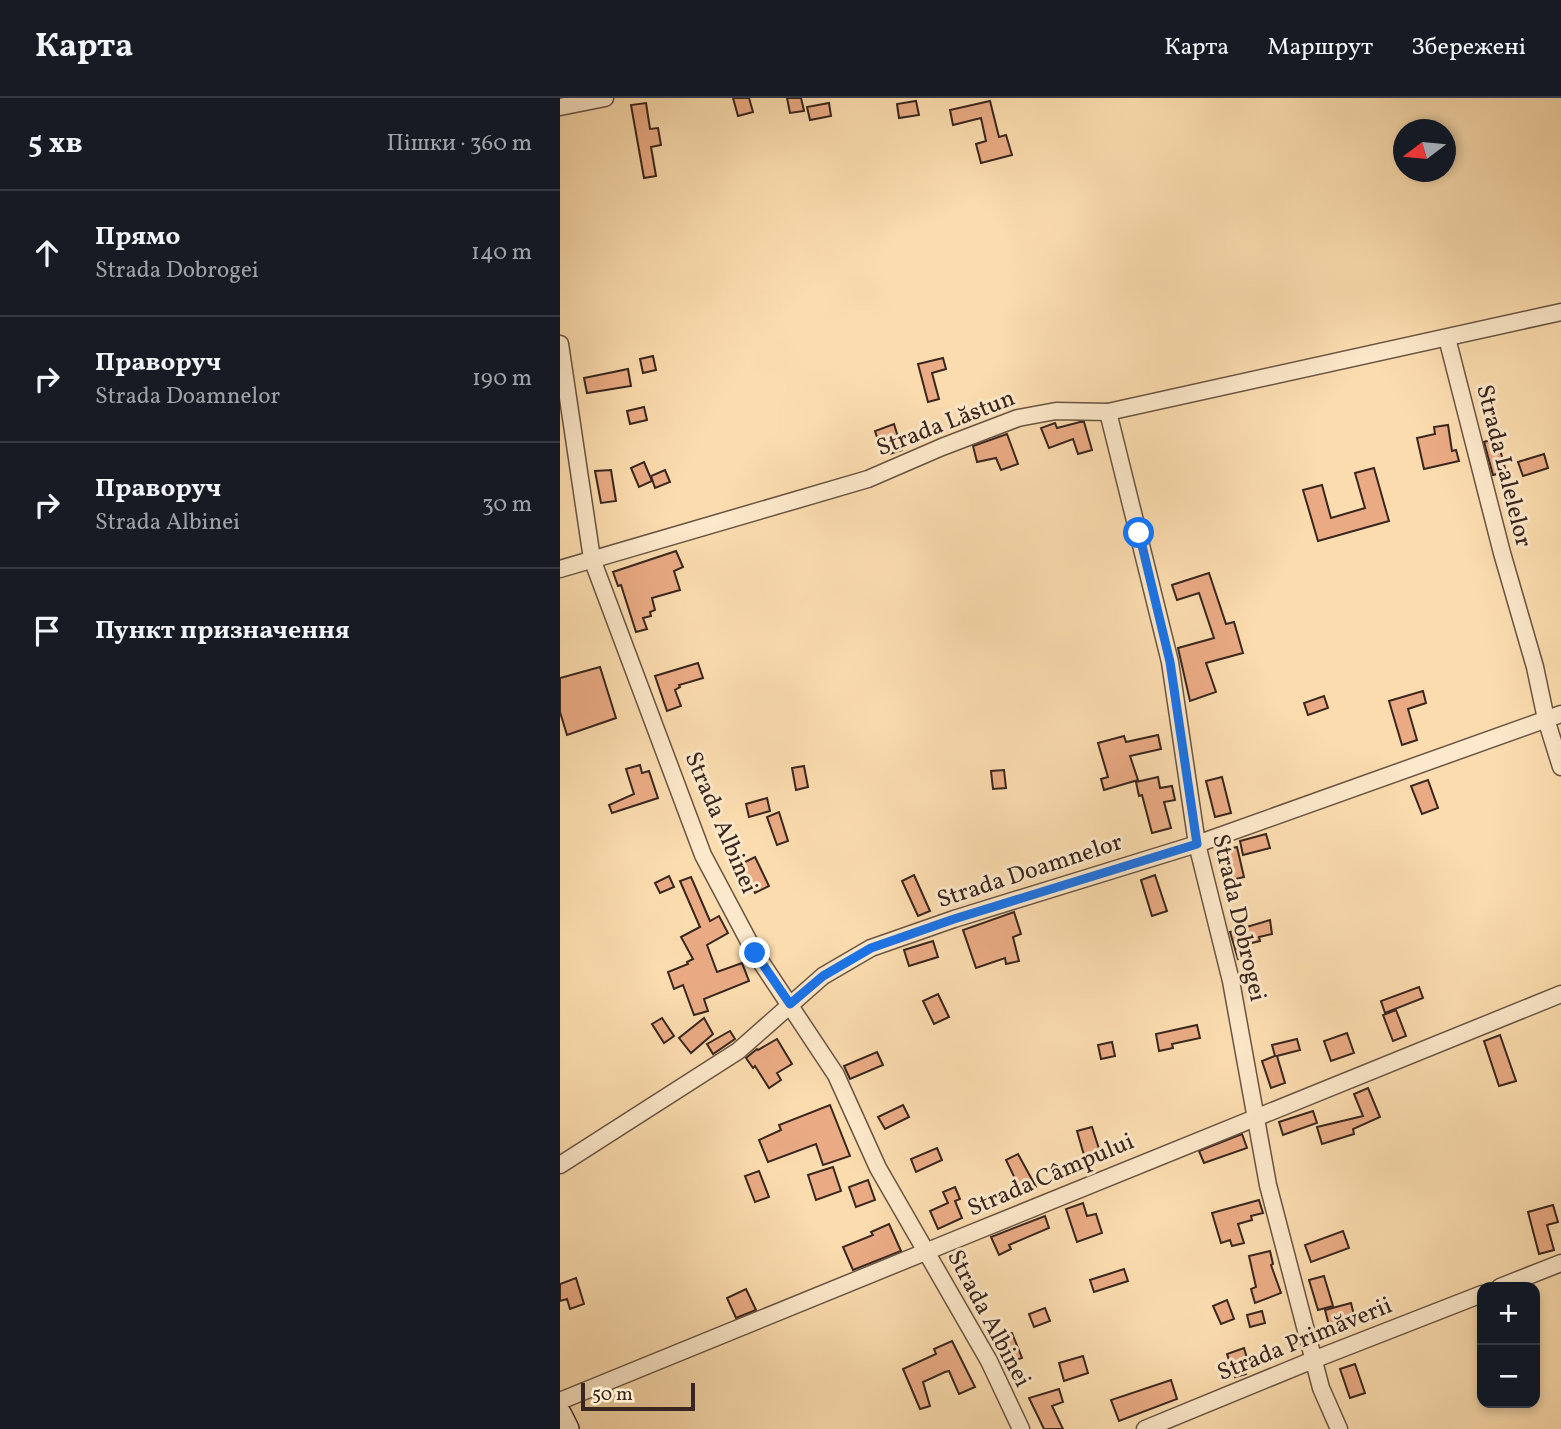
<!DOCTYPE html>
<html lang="uk">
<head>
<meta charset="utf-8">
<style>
  body { margin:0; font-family:Vollkorn,serif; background:#242831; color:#f1f3f6 }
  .controls { position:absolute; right:21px; bottom:21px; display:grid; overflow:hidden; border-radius:14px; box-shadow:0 4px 10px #0003 }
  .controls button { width:63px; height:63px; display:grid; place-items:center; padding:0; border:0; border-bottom:2px solid #363941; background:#171b24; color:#f1f3f6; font:35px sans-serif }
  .compass { position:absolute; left:833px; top:21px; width:63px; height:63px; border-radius:50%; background:#171b24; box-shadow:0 4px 10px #0003; rotate:254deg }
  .scale { position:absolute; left:21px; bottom:18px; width:114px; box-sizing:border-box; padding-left:7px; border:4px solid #38261f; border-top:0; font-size:19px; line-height:24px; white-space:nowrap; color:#38261f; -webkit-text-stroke:5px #fce8ca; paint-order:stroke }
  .stop { position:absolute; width:21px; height:21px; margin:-16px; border:5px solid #1a73e8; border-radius:50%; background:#fff }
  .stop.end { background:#1a73e8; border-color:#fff; box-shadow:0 2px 7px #0008 }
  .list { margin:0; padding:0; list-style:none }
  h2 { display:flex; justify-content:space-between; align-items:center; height:91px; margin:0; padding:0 28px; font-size:30px }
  h2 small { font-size:23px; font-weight:400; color:#9ea1a6 }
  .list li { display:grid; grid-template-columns:46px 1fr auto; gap:21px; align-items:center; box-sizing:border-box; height:126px; padding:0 28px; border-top:2px solid #363941 }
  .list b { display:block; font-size:26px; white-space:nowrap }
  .list p { margin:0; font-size:23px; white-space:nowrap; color:#9ea1a6 }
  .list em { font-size:23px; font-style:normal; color:#9ea1a6 }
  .icon { flex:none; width:38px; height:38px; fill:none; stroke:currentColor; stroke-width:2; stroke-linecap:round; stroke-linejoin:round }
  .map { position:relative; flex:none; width:1001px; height:1331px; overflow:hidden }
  header { display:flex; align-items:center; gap:42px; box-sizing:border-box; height:98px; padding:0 35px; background:#171b24; border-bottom:2px solid #363941 }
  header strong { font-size:33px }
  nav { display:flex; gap:38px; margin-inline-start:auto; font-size:24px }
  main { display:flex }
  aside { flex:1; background:#171b24 }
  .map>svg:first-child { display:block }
  .building { fill:#eaab84; stroke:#38261f; stroke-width:2 }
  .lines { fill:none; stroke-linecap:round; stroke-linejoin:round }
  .minor-casing { stroke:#695443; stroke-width:19 }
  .secondary-casing { stroke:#38261f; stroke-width:26 }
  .minor { stroke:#fce8ca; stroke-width:16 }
  .secondary { stroke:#fce8ca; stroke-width:23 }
  .route { stroke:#1a73e8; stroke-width:9 }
  .labels { text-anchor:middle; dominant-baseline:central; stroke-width:6; stroke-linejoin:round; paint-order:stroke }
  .street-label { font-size:24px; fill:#38261f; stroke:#fce8ca }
</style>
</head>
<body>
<header>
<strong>Карта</strong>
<nav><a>Карта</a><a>Маршрут</a><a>Збережені</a></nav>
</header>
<main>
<aside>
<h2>5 хв<small>Пішки · 360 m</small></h2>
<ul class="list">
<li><svg class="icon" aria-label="ahead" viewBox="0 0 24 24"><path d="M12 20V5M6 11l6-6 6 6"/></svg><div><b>Прямо</b><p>Strada Dobrogei</p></div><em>140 m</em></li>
<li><svg class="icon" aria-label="right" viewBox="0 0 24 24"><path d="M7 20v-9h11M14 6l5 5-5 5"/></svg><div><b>Праворуч</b><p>Strada Doamnelor</p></div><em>190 m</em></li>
<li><svg class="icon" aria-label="right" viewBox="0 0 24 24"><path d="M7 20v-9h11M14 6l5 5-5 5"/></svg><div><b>Праворуч</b><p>Strada Albinei</p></div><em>30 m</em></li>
<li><svg class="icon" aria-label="arrive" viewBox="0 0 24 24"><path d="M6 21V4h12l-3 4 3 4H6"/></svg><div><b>Пункт призначення</b></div></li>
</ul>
</aside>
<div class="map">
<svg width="1001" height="1331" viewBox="0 0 1001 1331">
  <rect width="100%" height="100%" fill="#fbdcae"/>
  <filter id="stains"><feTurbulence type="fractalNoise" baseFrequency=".00286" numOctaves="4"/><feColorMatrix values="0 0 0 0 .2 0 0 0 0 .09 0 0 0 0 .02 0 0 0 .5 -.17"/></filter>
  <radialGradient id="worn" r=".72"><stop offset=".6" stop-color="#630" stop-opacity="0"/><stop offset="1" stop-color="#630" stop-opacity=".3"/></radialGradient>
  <g class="building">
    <path d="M173,0h16l4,14 -15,4z"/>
    <path d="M227,0h14l3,13 -14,2z"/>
    <path d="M356,3l3,14 -20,3 -2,-14z"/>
    <path d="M430,3l9,36 7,-2 6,20 -31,8 -5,-19 10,-3 -5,-23 -28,7 -3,-15z"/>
    <path d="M86,5l4,26 8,-1 3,17 -10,2 5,29 -12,2 -13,-73z"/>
    <path d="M269,5l2,13 -21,4 -3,-13z"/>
    <path d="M93,258l3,14 -13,3 -3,-14z"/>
    <path d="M383,260l3,11 -14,4 7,26 -11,3 -10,-38z"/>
    <path d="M68,271l3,17 -44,7 -3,-15z"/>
    <path d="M84,309l3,13 -17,4 -3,-13z"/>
    <path d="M520,324h4l8,28 -14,4 -5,-15 -24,9 -8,-20 14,-5 2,5z"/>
    <path d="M334,326l8,26 -19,6 -8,-25z"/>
    <path d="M888,327l4,26 4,-1 3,11 -35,8 -7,-31 18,-4 -1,-7z"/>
    <path d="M447,336l11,30 -17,6 -5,-12 -19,4 -4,-16z"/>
    <path d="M937,340l9,34 -13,3 -9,-33z"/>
    <path d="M984,356l4,14 -25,8 -5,-14z"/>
    <path d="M84,364l8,19 -13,6 -8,-19z"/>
    <path d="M814,370l15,53 -71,20 -15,-51 19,-5 9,33 34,-10 -10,-35z"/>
    <path d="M51,372l5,31 -15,2 -6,-32z"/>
    <path d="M105,372l5,12 -15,6 -4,-12z"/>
    <path d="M116,453l7,16 -9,4 6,19 -28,8 3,12 -5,2 1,4 -8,2 4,11 -11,3 -15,-47 -3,1 -5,-14z"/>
    <path d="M649,475l17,51 8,-2 9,31 -37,10 10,29 -26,9 -12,-53 36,-10 -15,-45 -22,7 -5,-15z"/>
    <path d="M138,565l5,15 -24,7 1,2 -5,3 6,16 -14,5 -12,-35z"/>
    <path d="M40,569l16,51 -49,17 -7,-23v-34z"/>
    <path d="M863,593l3,12 -18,6 9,31 -15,5 -13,-44z"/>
    <path d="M764,598l4,12 -20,7 -4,-12z"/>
    <path d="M598,637l3,14 -31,7 8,24 -34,10 -3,-11 7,-2 -10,-34 26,-7 2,6z"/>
    <path d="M80,667l2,8 7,-2 9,27 -46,15 -3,-8 25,-11 -8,-25z"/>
    <path d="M244,668l4,21 -12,3 -4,-22z"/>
    <path d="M444,672l2,18 -13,1 -2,-18z"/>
    <path d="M598,679l2,11 12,-2 3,14 -11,2 7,26 -19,5 -10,-38 -3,1 -3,-14z"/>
    <path d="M662,679l9,36 -16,4 -9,-36z"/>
    <path d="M868,682l10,28 -16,6 -11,-28z"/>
    <path d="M207,700l3,13 -21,6 -3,-13z"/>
    <path d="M219,714l9,29 -11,4 -10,-28z"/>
    <path d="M706,736l4,14 -27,7 -3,-14z"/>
    <path d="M677,749l7,30 -17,4 -7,-30z"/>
    <path d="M195,759l14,29 -14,7 -14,-29z"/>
    <path d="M354,777l16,36 -12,5 -16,-35z"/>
    <path d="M595,777l12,36 -15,5 -11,-36z"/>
    <path d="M109,778l5,11 -14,6 -5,-10z"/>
    <path d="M131,779l19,44 9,-5 9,17 -21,12 10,27 25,-9 7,18 -45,18 4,12 -14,4 -11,-30 -9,4 -6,-17 20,-8 -1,-2 6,-3 -12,-22 19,-10 -20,-46z"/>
    <path d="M454,814l7,22 -8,3 6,24 -13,3 -1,-6 -29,10 -13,-38z"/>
    <path d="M710,822l2,14 -13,3 1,4 -12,3 3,11 -13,4 -8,-27z"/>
    <path d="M373,843l5,16 -29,9 -5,-16z"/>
    <path d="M859,889l4,11 -38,15 -4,-12z"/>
    <path d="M378,896l11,23 -15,7 -11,-23z"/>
    <path d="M836,912l10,26 -13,5 -10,-26z"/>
    <path d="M102,920l12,18 -10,7 -12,-19z"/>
    <path d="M144,920l9,16 -22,19 -12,-15z"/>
    <path d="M637,927l3,13 -28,6 1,4 -14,3 -3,-17z"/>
    <path d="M170,933l5,8 -22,15 -6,-10z"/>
    <path d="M787,935l7,20 -23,8 -7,-20z"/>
    <path d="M940,937l16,46 -17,5 -15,-45z"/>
    <path d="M217,941l15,25 -15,9 4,7 -12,8 -14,-22 -2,2 -7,-10 11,-9 1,1z"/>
    <path d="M737,941l3,11 -23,6 8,27 -14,5 -9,-27 13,-5 -3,-11z"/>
    <path d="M552,944l3,14 -14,3 -3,-14z"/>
    <path d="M317,954l6,13 -33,14 -6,-13z"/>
    <path d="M808,990l12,29 -27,12 1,5 -32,10 -5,-17 46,-11 -9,-22z"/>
    <path d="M270,1007l20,51 -27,9 -7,-21 -48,18 -9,-22 22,-10 -2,-5z"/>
    <path d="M343,1007l6,12 -24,12 -7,-12z"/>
    <path d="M753,1013l4,12 -34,12 -4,-13z"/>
    <path d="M532,1029l10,31 -16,4 -9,-31z"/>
    <path d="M682,1036l5,14 -43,15 -5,-12z"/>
    <path d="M377,1050l5,12 -26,12 -5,-13z"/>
    <path d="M458,1056l18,33 -13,8 -17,-35z"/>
    <path d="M273,1069l8,24 -25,9 -8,-25z"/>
    <path d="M199,1073l10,26 -14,5 -10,-26z"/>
    <path d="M308,1082l7,20 -19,7 -7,-20z"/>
    <path d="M395,1089l5,12 -5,2 7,17 -24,11 -8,-18 18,-8 -5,-11z"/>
    <path d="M699,1102l4,13 -12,3 1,4 -14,4 6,19 -12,3 -2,-6 -9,3 -9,-30z"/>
    <path d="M523,1105l4,13 9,-2 6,19 -25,9 -11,-33z"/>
    <path d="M993,1107l5,17 -11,3 7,25 -15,4 -11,-42z"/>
    <path d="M485,1118l4,12 -40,17 2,4 -12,6 -8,-18z"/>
    <path d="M329,1126l12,27 -48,19 -10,-23 30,-12 -2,-3z"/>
    <path d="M783,1133l6,17 -38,14 -6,-17z"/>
    <path d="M710,1153l3,13 -2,1 10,28 -26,10 -4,-14 5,-2 -7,-31z"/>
    <path d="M564,1171l4,12 -34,11 -4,-12z"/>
    <path d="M764,1178l9,30 -15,4 -9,-30z"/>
    <path d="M16,1180l8,26 -14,5 -3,-10 -7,2v-17z"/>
    <path d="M186,1191l10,21 -20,8 -9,-20z"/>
    <path d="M667,1202l7,19 -13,5 -8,-18z"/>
    <path d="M791,1205l3,12 -10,3 3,11 -16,4 -6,-23z"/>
    <path d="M485,1210l5,13 -16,6 -5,-13z"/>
    <path d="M702,1213l3,12 -15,4 -3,-12z"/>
    <path d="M452,1235l10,25 -12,4 -9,-24z"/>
    <path d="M392,1243l23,46 -16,7 -10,-23 -4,1 -22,10 7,24 -10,3 -17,-40 33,-15 -2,-5z"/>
    <path d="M684,1250l5,17 -5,1 2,8 -11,3 -8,-23z"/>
    <path d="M523,1258l5,17 -24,8 -5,-18z"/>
    <path d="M795,1266l10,29 -15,5 -10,-29z"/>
    <path d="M611,1282l6,19 -58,22 -8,-21z"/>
    <path d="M499,1291l4,13 -11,4 11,23h-19l-15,-31z"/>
  </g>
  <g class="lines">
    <g class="minor-casing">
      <g id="minor">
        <path d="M0,9l45,-9"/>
        <path d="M887,240l55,215 33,114 11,52 15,48"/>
        <path d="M0,246l32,215 111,296 52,98 81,122 42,93 111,193 32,68"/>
        <path d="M548,314l62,250 27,182 34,137 37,204 53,203 18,41"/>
        <path d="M0,471l308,-90 74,-32 76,-29 38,-7 52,1 453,-100"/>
        <path d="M0,1067l178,-114 85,-75 48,-28 83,-29 243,-75 364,-130"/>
        <path d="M940,1189l61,-24"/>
        <path d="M0,1303c334,-135 666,-274 1001,-407"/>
        <path d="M585,1331l168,-69 169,-66"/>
      </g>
    </g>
    <g class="secondary-casing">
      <path id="secondary" d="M0,1317l7,14"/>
    </g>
    <use href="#minor" class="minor"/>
    <use href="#secondary" class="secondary"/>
  </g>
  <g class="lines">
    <path class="route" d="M195,855l35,51 33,-28 48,-28 83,-29 243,-75 -27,-182 -31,-129"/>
  </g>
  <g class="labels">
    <g class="street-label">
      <text transform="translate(386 326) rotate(-21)">Strada Lăstun</text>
      <text transform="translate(943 368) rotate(76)">Strada Lalelelor</text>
      <text transform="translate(160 725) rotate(67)">Strada Albinei</text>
      <text transform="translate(470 774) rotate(-18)">Strada Doamnelor</text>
      <text transform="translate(678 820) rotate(77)">Strada Dobrogei</text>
      <text transform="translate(491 1078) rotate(-23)">Strada Câmpului</text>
      <text transform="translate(428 1221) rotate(62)">Strada Albinei</text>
      <text transform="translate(745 1242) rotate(-22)">Strada Primăverii</text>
    </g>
  </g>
  <rect width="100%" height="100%" filter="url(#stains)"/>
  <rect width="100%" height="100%" fill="url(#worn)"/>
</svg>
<div class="controls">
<button>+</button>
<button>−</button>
</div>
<svg class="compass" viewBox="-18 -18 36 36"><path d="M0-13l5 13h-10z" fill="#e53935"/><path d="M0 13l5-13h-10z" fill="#9ea1a6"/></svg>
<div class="scale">50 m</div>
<div class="stop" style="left:579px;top:435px"></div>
<div class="stop end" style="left:195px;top:855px"></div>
</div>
</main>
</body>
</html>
